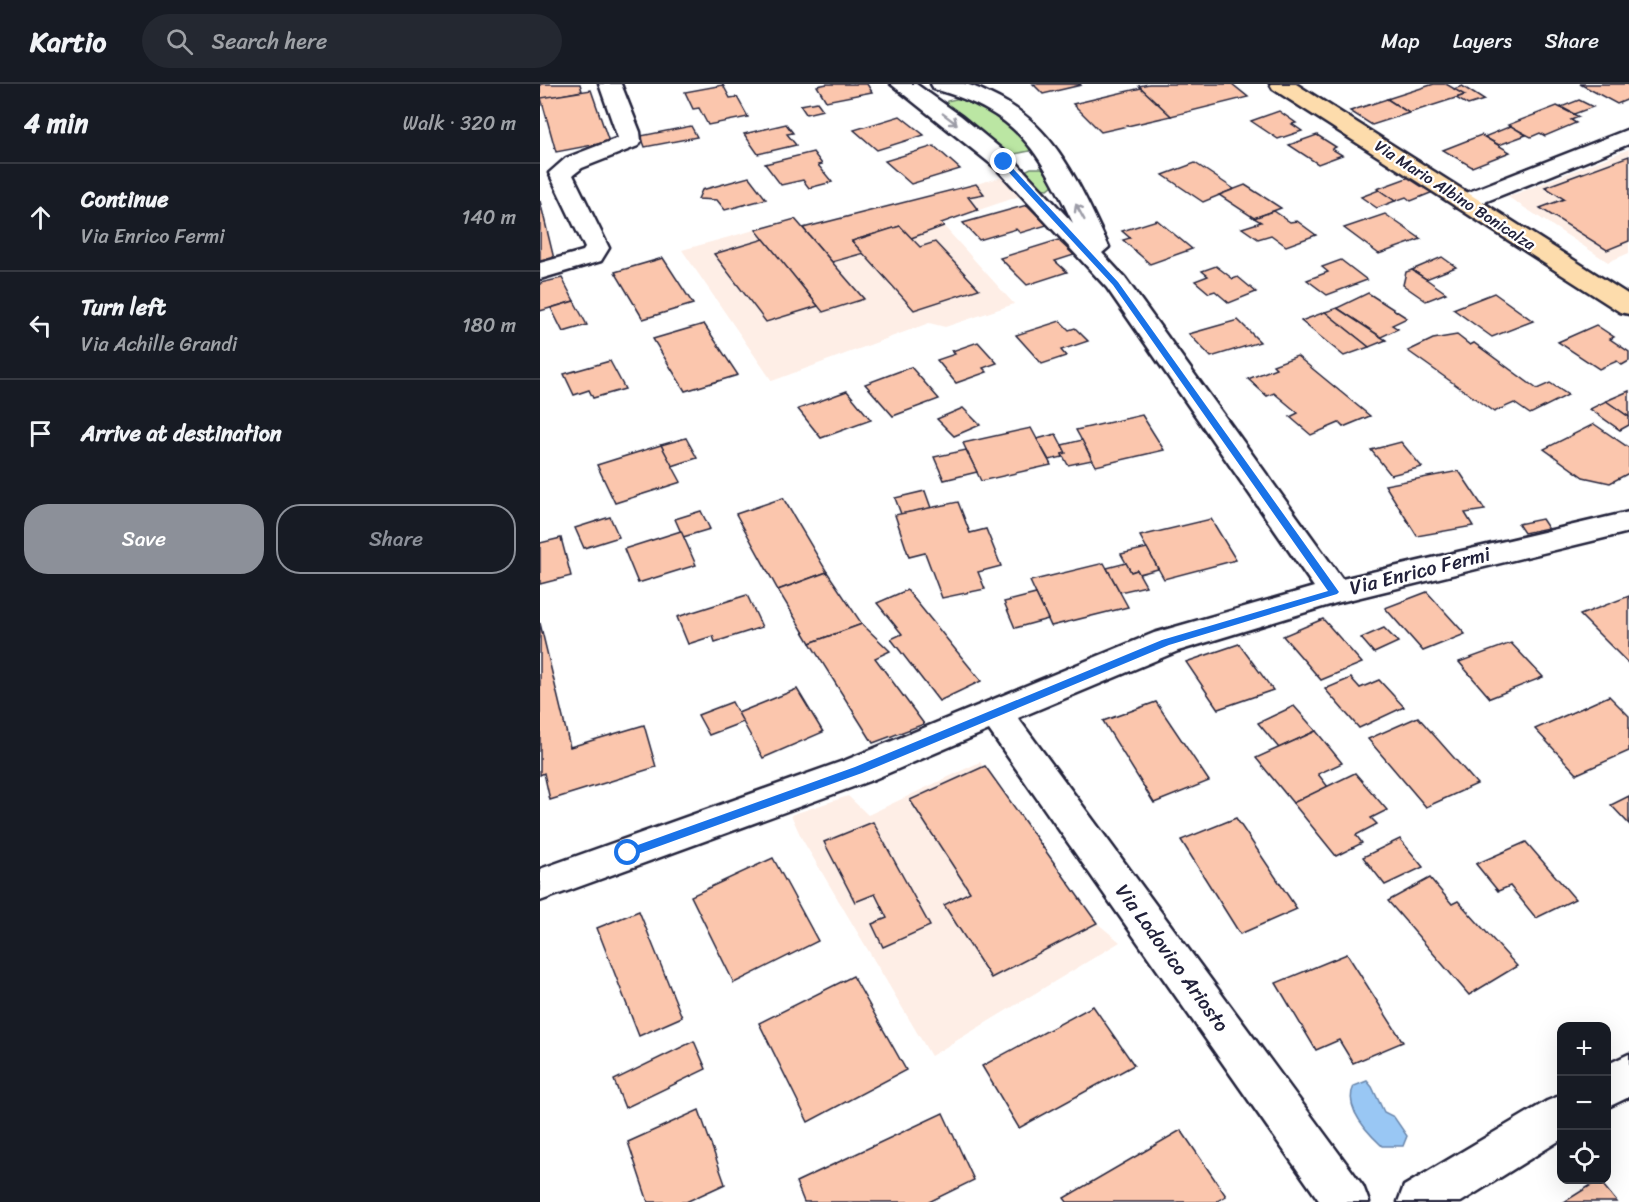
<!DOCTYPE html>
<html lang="en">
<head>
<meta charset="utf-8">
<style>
  body { margin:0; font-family:Sriracha,sans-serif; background:#242831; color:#f1f3f6 }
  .controls { position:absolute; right:18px; bottom:18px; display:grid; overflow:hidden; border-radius:12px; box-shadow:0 6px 24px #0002 }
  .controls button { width:54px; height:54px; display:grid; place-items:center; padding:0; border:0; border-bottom:2px solid #363941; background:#171b24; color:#f1f3f6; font:30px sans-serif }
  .stop { position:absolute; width:18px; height:18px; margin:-14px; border:4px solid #1a73e8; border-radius:50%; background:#fff }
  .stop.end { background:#1a73e8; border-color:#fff; box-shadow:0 2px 6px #0008 }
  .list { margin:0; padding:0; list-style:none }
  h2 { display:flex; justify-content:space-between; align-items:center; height:78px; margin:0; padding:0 24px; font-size:26px }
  h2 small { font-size:20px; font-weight:400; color:#9ea1a6 }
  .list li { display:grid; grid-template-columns:39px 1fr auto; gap:18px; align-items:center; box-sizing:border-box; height:108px; padding:0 24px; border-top:2px solid #363941 }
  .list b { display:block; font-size:22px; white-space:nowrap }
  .list p { margin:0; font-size:20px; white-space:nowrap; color:#9ea1a6 }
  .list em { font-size:20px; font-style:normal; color:#9ea1a6 }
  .actions { display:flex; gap:12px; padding:18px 24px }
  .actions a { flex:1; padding:14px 0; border:2px solid #8c9099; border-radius:24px; text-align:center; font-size:21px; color:#8c9099 }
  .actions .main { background:#8c9099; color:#fff }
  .icon { flex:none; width:33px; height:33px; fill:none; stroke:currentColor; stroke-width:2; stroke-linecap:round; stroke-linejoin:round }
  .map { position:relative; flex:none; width:1089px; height:1118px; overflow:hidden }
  header { display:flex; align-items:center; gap:36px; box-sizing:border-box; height:84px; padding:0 30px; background:#171b24; border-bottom:2px solid #363941 }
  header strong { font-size:28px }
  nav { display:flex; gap:33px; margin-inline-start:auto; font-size:21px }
  .search { width:420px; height:54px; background:#242831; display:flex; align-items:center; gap:15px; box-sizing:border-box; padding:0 21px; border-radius:33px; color:#9ea1a6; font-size:22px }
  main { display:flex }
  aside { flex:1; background:#171b24 }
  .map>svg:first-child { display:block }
  .built { fill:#feeee6 }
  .green { fill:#bbe6a3; stroke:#6e846f; stroke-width:1.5 }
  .water { fill:#99c7f4; stroke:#6985aa; stroke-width:1.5 }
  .building { fill:#fbc6ad; stroke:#22223b; stroke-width:1.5 }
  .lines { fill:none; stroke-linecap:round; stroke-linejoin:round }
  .minor-casing { stroke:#22223b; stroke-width:5 }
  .major-casing { stroke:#22223b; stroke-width:5 }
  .minor { fill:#fff; fill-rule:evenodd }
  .major { fill:#fddcac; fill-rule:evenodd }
  .oneway { stroke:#9c9ca7 }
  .route { fill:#1a73e8 }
  .labels { text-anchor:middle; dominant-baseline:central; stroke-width:4.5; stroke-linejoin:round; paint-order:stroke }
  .far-street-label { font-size:16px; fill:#22223b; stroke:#fff }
  .street-label { font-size:20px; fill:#22223b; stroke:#fff }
</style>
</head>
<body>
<header>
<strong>Kartio</strong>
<div class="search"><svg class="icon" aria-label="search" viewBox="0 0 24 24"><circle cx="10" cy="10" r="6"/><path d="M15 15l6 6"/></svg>Search here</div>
<nav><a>Map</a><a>Layers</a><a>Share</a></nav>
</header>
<main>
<aside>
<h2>4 min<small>Walk · 320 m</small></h2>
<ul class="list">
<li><svg class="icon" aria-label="ahead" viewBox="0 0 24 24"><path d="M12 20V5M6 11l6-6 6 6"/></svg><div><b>Continue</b><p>Via Enrico Fermi</p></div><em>140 m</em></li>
<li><svg class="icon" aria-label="left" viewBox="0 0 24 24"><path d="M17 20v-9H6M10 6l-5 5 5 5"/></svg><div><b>Turn left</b><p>Via Achille Grandi</p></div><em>180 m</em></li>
<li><svg class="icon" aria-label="arrive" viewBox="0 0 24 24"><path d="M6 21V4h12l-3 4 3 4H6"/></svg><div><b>Arrive at destination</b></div></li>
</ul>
<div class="actions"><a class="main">Save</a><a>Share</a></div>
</aside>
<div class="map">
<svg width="1089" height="1118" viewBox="0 0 1089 1118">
  <rect width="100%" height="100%" fill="#fff"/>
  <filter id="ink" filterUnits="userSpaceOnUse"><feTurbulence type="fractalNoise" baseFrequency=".0167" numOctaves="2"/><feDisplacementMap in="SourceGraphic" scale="12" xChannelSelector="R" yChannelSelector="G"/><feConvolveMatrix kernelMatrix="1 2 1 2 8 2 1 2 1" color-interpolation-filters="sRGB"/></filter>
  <g filter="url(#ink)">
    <g class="built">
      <path d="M1089,65v104l-21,9 -100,-65z"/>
      <path d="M463,93l17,19 -79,27 73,81 -69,23 -16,-4 -157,58 -90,-131 113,-31 8,9z"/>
      <path d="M440,678l117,161 23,19 -189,114 -129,-217 -11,-24 57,-19 20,19z"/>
    </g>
    <g class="green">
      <path d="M424,13l30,14 38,35 -3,5 -19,4 -10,-5 -54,-43 1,-6z"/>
      <path d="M491,84h12l10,17 -5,4 -10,-1 -13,-17z"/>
    </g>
    <path class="water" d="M827,997l5,6 12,25 10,5 13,19 -4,10h-21c-14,-13 -39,-39 -28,-60z"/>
    <g class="building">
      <path d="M0,0h40l2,7 -42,8z"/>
      <path d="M287,0h40l5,8 -46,9 -9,-15z"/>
      <path d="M493,0h47l1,1 -38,9z"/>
      <path d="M609,0h83l16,13 -77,19 -32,-30z"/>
      <path d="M894,0h12l19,11 -56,18 -22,-14z"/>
      <path d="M1040,0h49v15l-12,5z"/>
      <path d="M183,1l7,13 7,-1 11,20 -40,8 -9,-17 -6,1 -8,-17z"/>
      <path d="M922,2l22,14 -16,5 -12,-7 9,-3 -11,-6z"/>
      <path d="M601,4l30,28 -70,16 -28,-28z"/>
      <path d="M51,6l18,52 -53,10 -15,-54z"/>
      <path d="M847,15l22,14 -37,12 -22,-14z"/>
      <path d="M1039,16l14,7 -19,7 -13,-7z"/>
      <path d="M277,18l6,8 -17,4 -6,-9z"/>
      <path d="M1017,22l22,11 -8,3 5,3 -31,13 -5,-3 -9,4 -23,-12z"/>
      <path d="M739,27l17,12 -4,1 10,7 -24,8 -27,-18z"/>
      <path d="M360,32l24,19 -47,15 -23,-20z"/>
      <path d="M246,40l7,9 -6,1 9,11 -38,9 -14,-20z"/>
      <path d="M151,42l6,11 -52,10 -4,-11z"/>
      <path d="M971,42l15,9 -27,10 -15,-8z"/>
      <path d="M777,51l19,12 -4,2 10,6 -24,9 -29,-19z"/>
      <path d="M941,51l29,17 -38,15 -29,-17z"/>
      <path d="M394,62l26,23 -49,15 -26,-23z"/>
      <path d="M273,68l9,12 -4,1 14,17 -23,6 -6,-8 -22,5 -16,-21z"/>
      <path d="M1089,72v85l-22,9 -67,-42 24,-9 -19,-12z"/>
      <path d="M655,79l39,26 -31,13 -40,-27z"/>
      <path d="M875,91l23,15 -27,11 -5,-4 -11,4 -18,-12z"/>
      <path d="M209,93l17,22 -41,11 -8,-10 -19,-1 4,-9z"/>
      <path d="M436,100l8,10 -16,3 10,13 -37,13 3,3 -33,12 -11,-12 -48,15 12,12 -32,9 -29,-34z"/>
      <path d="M705,101l36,23 -27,10 -35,-23z"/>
      <path d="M839,106l16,11 -18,7 -16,-11z"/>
      <path d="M0,117l14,58 -14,3z"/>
      <path d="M487,121l20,20 -27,8 -4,-4 -37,11 -16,-17z"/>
      <path d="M734,127l16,11 7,-1 19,14 -30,11 -15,-11 -13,4 -16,-11 19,-6 -7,-4z"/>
      <path d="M845,130l36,25 -42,15 -35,-26z"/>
      <path d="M255,135l37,43 32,37 -41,13 -67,-82z"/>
      <path d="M617,136l35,29 -42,15 -27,-24 7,-2 -8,-7z"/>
      <path d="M360,142l20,21 15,-5 44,47 -65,21 -62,-69z"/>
      <path d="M224,155l54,67 -52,16 -52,-68z"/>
      <path d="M518,156l16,15 -19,6 12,11 -40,13 -27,-27z"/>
      <path d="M902,173l14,10 -30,12 -14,-9z"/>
      <path d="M123,174l30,46 -50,15 -28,-47z"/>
      <path d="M801,176l26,20 -40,15 -20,-15 21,-8 -6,-5z"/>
      <path d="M676,182l17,13 5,-2 18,15 -27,11 -14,-12 -6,2 -14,-12 13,-5 -6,-5z"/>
      <path d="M872,186l14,9 20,14 -20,8 -23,-16 3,-13z"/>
      <path d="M22,194l12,23 -34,10v-28z"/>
      <path d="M828,209l39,25 -15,7 6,4 -17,8 -44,-29z"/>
      <path d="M954,209l39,28 -41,16 -39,-28z"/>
      <path d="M34,217l13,24 -24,7 -12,-24z"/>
      <path d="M797,224l44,29 5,3 -17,7 -44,-35z"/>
      <path d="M785,228l44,35 -25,9 -43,-35z"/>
      <path d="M698,236l22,22 -49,15 -22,-23z"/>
      <path d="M520,237l9,9 6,-2 13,13 -27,9 5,6 -24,8 -26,-29z"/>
      <path d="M164,240l34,51 -53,16 -32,-52z"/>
      <path d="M1056,241l18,12 -4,2 19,13v9l-7,4 -5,-4 -18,8 -41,-27z"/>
      <path d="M917,251l13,10 4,-2 63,46 13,-6 18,12 -38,19 -16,-11 -20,9 -86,-61 25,-12z"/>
      <path d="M438,258l19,21 -14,5 4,4 -31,11 -19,-23 18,-6 -3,-3z"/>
      <path d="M757,272l73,60 -27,11 -4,-4 -28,12 -21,-18 8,-4 -24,-20 -7,3 -19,-17 28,-11 -3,-3z"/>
      <path d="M70,277l15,28 -32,9 -4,-8 -15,5 -10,-21z"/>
      <path d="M371,283l28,32 -46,17 -28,-32z"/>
      <path d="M307,307l24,29 -50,18 -23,-29z"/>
      <path d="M1089,307v26l-23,-16z"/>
      <path d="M1066,317l23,16v8l-9,5 -30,-21z"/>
      <path d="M423,324l17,17 -26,11 -17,-17z"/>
      <path d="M602,331l22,35 -68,16 -20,-36z"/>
      <path d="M1054,340l35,24v25l-19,10 -27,-6 -39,-28z"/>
      <path d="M491,344l20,37 -70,16 -18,-38z"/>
      <path d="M516,350l10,19 -4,1 1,3 -14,3 -12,-21z"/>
      <path d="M146,354l11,20 -25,8 -11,-21z"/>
      <path d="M542,356l10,20 -24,5 -6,-11 4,-1 -4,-8z"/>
      <path d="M861,358l21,25 -31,8 -20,-25z"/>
      <path d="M121,361l20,37 -66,21 -18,-38z"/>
      <path d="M426,366l11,22 -33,8 -10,-23z"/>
      <path d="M919,387l26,39 -20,3 8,13 -56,10 -32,-51z"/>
      <path d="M385,407l6,17 -30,6 -6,-16z"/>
      <path d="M243,414l44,74 -49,18 -42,-76z"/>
      <path d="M418,418l12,31 16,-4 15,37 -23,6 7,17 -43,9 -17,-45 -16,4 -14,-42z"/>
      <path d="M161,427l9,18 -27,8 -8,-18z"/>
      <path d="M70,433l9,20 -35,11 -9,-20z"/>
      <path d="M671,435l25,41 -72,19 -24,-43z"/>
      <path d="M1002,435l6,9 -24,5 -6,-9z"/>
      <path d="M141,447l15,34 -58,18 -14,-34z"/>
      <path d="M21,454l10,38 -31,8v-41z"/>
      <path d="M607,464l11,21 -19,5 -2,-4 -6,2 -10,-18z"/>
      <path d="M564,479l24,44 -77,19 -21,-45z"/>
      <path d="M586,479l5,9 6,-2 9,16 -26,6 -13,-24z"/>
      <path d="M287,488l35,52 -52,19 -32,-53z"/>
      <path d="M367,506l74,91 -42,20 -48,-62 11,-5 -25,-31z"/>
      <path d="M887,508l38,42 -42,17 -38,-43z"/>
      <path d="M496,510l12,25 -33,9 -11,-26z"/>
      <path d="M207,511l15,32 -47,15 -2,-6 -25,8 -11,-27z"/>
      <path d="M1089,512v68l-49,-49z"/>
      <path d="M783,535l39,44 -41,17 -38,-44z"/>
      <path d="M0,539l30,124 74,-22 12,42 -106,33 -6,-27 -4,2z"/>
      <path d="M322,540l28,27 -15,7 49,66 -51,19 -63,-100z"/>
      <path d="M844,544l14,14 -24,11 -13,-15z"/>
      <path d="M971,559l32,34 -53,21 -31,-36z"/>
      <path d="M699,560l34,46 -55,19 -32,-47z"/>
      <path d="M811,594l9,10 19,-8 25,27 -45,21 -34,-39z"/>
      <path d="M257,605l26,43 -60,26 -25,-45z"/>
      <path d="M1069,612l20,20v35l-52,23 -42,-45z"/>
      <path d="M192,618l11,20 -34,13 -11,-20z"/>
      <path d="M616,618l53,79 -55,22 -51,-82z"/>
      <path d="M754,622l22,25 -37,17 -21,-25z"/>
      <path d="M878,633l59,67 -51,23 -58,-68z"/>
      <path d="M776,647l26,32 -24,11 10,13 -35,16 -37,-45z"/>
      <path d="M445,682l112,157 -106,55 -47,-73 26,-13 -60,-92z"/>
      <path d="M815,689l32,37 -16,8 6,6 -21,11 6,8 -26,13 -43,-53z"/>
      <path d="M1089,712v28l-18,-19z"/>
      <path d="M696,734l61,91 -57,25 -59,-94z"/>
      <path d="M333,738l57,104 -47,21 -11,-23 15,-6 -12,-24 -20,8 -31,-60z"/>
      <path d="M860,755l23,28 -38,18 -22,-28z"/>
      <path d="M986,758l49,57 -39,19 -26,-32 -12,5 -22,-27z"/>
      <path d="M233,774l45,83 -84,42 -43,-87z"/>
      <path d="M890,794l22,26 6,-3 59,65 -48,29 -81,-94z"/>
      <path d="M99,827l43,106 -43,19 -42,-108z"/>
      <path d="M807,870l56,88 -50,21 -14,-23 -23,10 -40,-67z"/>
      <path d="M313,892l53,94 -98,52 -49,-99z"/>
      <path d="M553,922l41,59 -115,63 -37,-62z"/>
      <path d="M154,957l12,28 -81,39 -11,-28z"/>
      <path d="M159,1026l26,74 -39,18h-38l-20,-60z"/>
      <path d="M403,1029l31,67 -45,22h-125l-8,-20z"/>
      <path d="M641,1046l45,66 -10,6h-149l-3,-4z"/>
      <path d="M1059,1096l18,22h-53z"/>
    </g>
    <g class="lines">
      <g class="minor-casing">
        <g id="minor">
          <path d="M59,0h22l19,48 1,9 -3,5 -56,22 -9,7 36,73 -8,13 -61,18v-16l43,-12 2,-3 -36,-75 17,-15 52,-20z"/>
          <path d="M351,0h25l45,32 51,42 61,65c-35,-74 -56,-111 -139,-134l-3,-5c11,0 22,0 33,0 8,1 18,6 26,10 65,29 90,92 119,153l-7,6 23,25 217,301 287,-67v20l-293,71 -158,48 -160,67 345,468 6,16h-49l-331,-472 -117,50 -332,121v-32l306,-109 308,-127 160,-46 -207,-299 -111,-120z"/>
          <path d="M1089,45v15l-157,63 -8,2 -8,-2 -4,-5 4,-5z"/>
          <path d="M1089,970v43l-23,11v-43z"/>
          <path d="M1022,1011v44l-101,63h-63l6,-16 143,-85z"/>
        </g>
      </g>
      <g class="major-casing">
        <path id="major" d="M730,0h26l333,211v19l-9,-2 -347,-223z"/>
      </g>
      <use href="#minor" class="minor"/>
      <use href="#major" class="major"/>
    </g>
    <defs><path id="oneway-shaft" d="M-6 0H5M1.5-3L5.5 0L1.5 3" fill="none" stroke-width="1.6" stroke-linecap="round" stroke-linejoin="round" transform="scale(1.5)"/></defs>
    <g class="oneway">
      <use href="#oneway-shaft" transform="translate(410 35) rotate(37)"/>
      <use href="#oneway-shaft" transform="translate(540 128) rotate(-119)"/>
    </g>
  </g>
  <path class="route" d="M461,77h5l112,121 221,310 -2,2 -168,51 -307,128 -230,83h-8v-6l231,-83 307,-127 166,-49 -215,-306 -112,-121z"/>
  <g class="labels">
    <g class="far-street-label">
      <text transform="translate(915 111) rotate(33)">Via Mario Albino Bonicalza</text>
    </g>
    <g class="street-label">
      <text transform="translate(880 487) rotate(-14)">Via Enrico Fermi</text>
      <text transform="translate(632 874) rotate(54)">Via Lodovico Ariosto</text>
    </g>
  </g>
</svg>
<div class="controls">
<button>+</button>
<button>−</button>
<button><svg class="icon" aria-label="locate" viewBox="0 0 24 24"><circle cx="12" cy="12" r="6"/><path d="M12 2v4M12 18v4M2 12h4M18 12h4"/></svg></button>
</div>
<div class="stop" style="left:88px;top:769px"></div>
<div class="stop end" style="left:464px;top:78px"></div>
</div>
</main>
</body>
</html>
